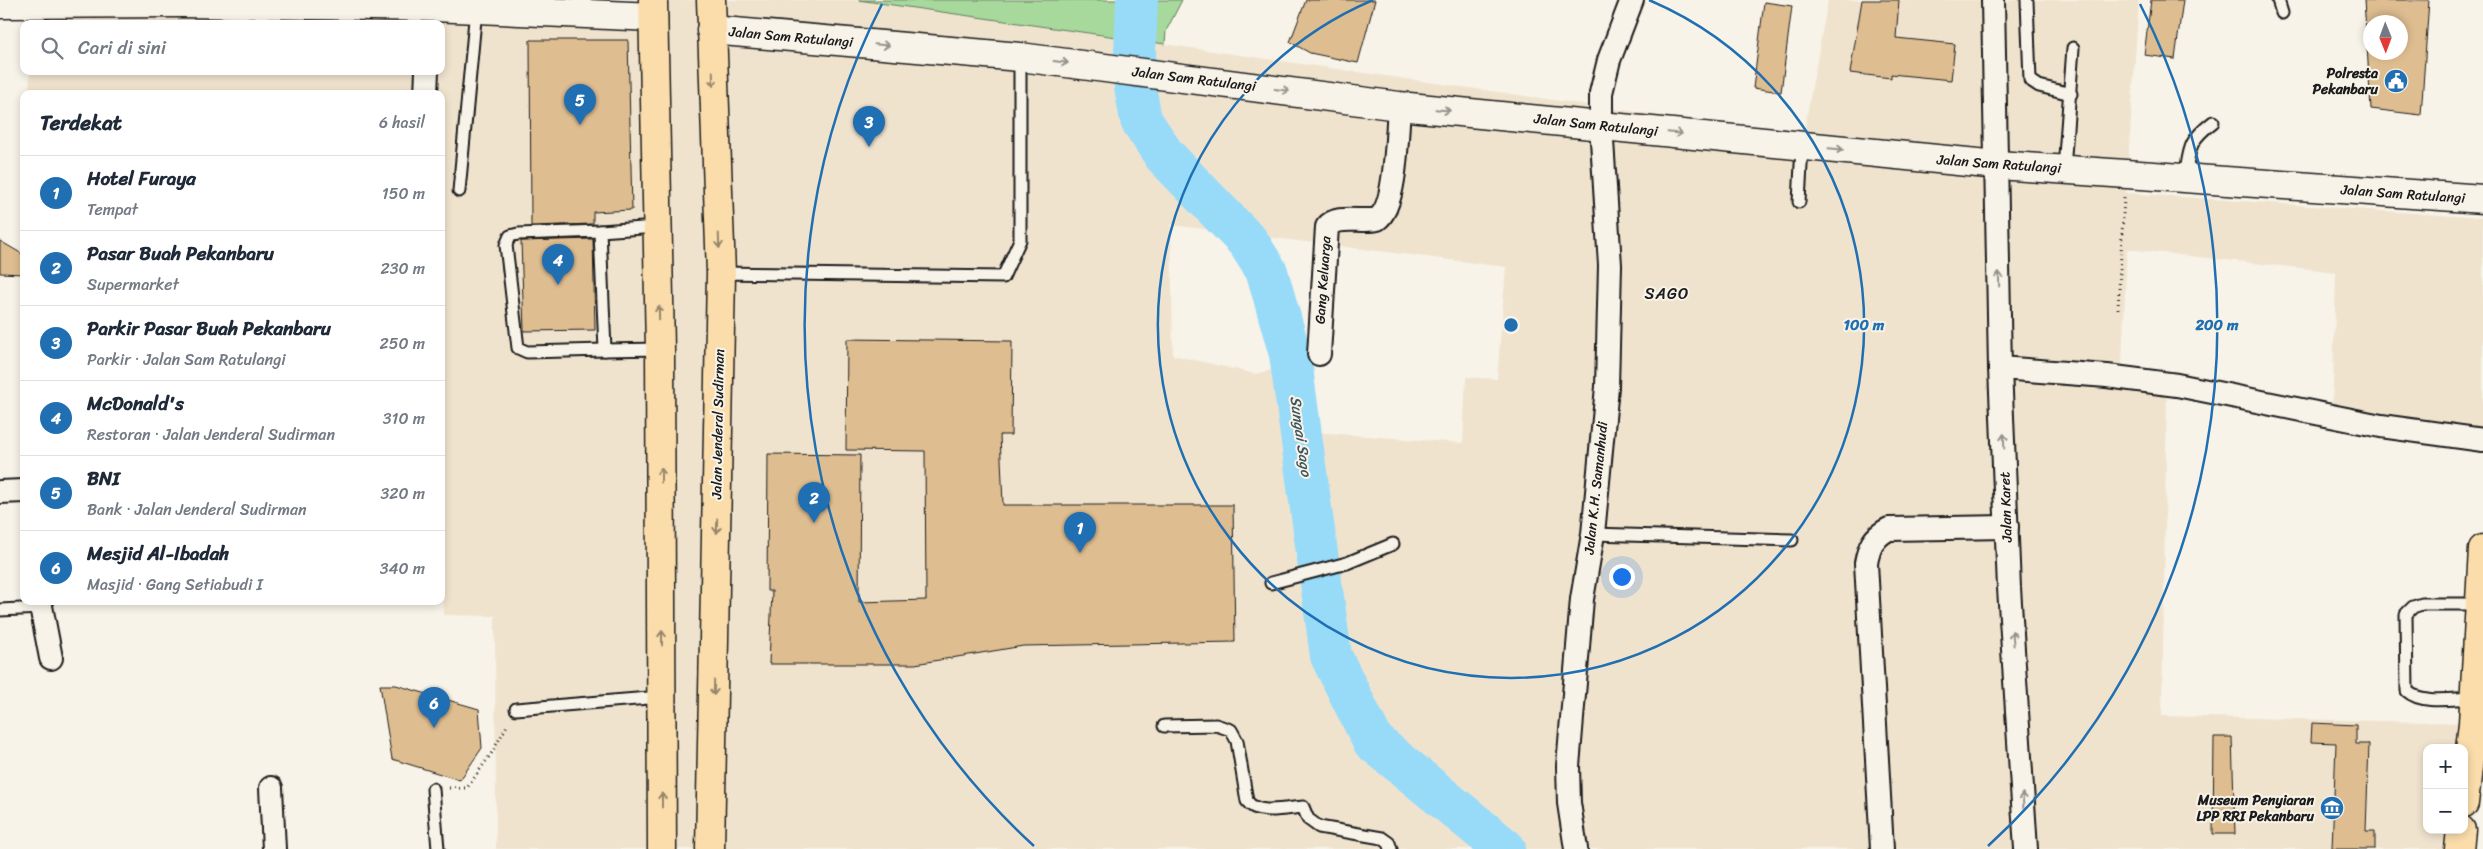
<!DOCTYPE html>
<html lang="id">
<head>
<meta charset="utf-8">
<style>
  body { margin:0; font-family:Sriracha,sans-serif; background:#f6f6f7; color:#1f2937 }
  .controls { position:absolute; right:15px; bottom:15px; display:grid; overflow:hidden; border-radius:10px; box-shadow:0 2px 8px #0003 }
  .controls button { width:45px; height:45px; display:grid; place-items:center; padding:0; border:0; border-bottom:1px solid #e0e1e3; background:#fff; color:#1f2937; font:25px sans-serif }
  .compass { position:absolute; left:2363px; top:15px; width:45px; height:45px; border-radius:50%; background:#fff; box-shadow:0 2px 8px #0003; rotate:179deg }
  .you { position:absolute; left:1621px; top:576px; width:18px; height:18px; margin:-12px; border:4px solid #fff; border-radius:50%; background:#1a73e8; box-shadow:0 0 0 8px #1a73e833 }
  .badge { display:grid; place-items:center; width:32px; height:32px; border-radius:50%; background:#1f6fb2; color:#fff; font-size:16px; font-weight:700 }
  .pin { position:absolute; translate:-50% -41px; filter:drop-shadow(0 1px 2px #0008) }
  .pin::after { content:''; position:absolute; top:26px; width:18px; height:15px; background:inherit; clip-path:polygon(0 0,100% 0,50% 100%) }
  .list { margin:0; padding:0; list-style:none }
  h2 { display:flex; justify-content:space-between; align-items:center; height:65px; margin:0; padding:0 20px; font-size:21px }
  h2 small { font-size:16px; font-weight:400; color:#747a83 }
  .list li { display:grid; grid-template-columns:32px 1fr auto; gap:15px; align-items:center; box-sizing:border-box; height:75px; padding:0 20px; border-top:1px solid #e0e1e3 }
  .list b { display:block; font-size:19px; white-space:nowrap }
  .list p { margin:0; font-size:16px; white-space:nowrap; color:#747a83 }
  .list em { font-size:16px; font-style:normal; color:#747a83 }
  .icon { flex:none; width:28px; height:28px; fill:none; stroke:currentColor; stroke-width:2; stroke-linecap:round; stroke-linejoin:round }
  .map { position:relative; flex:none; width:2483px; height:849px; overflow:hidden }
  .search { position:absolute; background:#fff; box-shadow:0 2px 8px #0003; left:20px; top:20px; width:425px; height:55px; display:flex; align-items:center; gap:12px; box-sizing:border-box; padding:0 18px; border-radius:10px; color:#747a83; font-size:19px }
  .panel { position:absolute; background:#fff; box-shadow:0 2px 8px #0003; left:20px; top:90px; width:425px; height:515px; border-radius:10px }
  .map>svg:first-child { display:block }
  .built { fill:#f0e3ce; fill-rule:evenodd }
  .green { fill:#a6d99b; stroke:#617a5c }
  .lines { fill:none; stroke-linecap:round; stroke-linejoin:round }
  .river { stroke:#97dbf9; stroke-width:42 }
  .building { fill:#debd90; stroke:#1c1c1c; fill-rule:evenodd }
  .service-casing { stroke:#1c1c1c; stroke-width:15 }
  .minor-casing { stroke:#1c1c1c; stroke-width:26 }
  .tertiary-casing { stroke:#1c1c1c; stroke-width:31 }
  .secondary-casing { stroke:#1c1c1c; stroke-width:31 }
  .primary-casing { stroke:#1c1c1c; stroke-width:31 }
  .path { stroke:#1c1c1c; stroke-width:3; stroke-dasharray:1 4; stroke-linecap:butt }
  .service { stroke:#f7f3e8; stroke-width:11 }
  .minor { stroke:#f7f3e8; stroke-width:22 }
  .tertiary { stroke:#f7f3e8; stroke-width:28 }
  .secondary { stroke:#f7f3e8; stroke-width:28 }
  .primary { stroke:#fbddab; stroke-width:28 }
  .oneway { stroke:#94928c }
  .oneway2 { stroke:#97866b }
  .ring { fill:none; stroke:#1f6fb2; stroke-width:2.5 }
  .labels { text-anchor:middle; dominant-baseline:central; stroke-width:4; stroke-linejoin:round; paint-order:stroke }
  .street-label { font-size:14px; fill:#1c1c1c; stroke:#f7f3e8 }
  .poi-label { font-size:14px; font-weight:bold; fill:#1c1c1c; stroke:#f7f3e8; text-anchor:end }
  .water-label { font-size:15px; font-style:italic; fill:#41555e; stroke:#f7f3e8 }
  .quarter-label { font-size:16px; letter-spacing:1px; fill:#1c1c1c; stroke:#f7f3e8 }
  .centre { fill:#1f6fb2; stroke:#f7f3e8; stroke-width:2.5 }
  .ring-label { font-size:15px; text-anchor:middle; font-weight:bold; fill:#1f6fb2; stroke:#f7f3e8; stroke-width:4; stroke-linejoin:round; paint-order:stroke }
</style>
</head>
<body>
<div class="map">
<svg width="2483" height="849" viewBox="0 0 2483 849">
  <rect width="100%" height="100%" fill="#f7f3e8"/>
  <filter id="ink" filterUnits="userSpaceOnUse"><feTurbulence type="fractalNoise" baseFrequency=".02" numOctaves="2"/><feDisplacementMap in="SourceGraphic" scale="10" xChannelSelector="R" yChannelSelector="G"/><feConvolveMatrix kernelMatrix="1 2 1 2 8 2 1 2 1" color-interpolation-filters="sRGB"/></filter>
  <g filter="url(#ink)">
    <path class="built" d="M0,0h858l945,136 25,-136h311l-13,193 357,25v230l-151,-27 4,-149 -209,-23 -6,135 46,9 -5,323 311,7 -9,25h-37v82h34l-2,19h-1963l-1,-233 -51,-1 -3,-73v-448h-412l1,-23h411v-47h-410l1,-19zM1171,225l335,42 -9,112 -31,-2 -3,66 -150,-11 -11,-70 -46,12 -83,-19z"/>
    <path class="green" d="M858,0h324l-16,31 -1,13z"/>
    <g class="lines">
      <path class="river" d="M1137,0l-3,81 7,39 23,35 84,87 19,30 23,82 41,302 42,85 132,108"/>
    </g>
    <g class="building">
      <path d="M1306,0h69l-17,63 -48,-10 -20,-11z"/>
      <path d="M1862,0h37l-3,38 59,6 -4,36 -60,-6v4l-41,-5z"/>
      <path d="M2151,0h32l-8,59 -31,-4z"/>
      <path d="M2364,0h65l-8,115 -50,-6zM2370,22h30v30h-30z"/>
      <path d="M1764,2l28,4 -11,86 -28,-4z"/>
      <path d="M530,40h98l4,170 -39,2v12l-62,2z"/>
      <path d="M593,239l2,91 -71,1 -3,-90z"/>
      <path d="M0,241l24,14v19l-24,-1z"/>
      <path d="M847,339l165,2 -1,94h-11l3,70h230l2,137 -212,4 -108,18h-146l3,-73h-5l1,-137 92,1 -1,147 67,-2 -1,-149 -79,-1z"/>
      <path d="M380,685h16l83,24 3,39 -22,32 -68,-21z"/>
      <path d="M2312,723l44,2v19h13l-3,87h9v18h-43l4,-106 -25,-1z"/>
      <path d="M2214,737h18l3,97h-22z"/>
    </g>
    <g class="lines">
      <g class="service-casing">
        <g id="service">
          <path d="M2278,0l4,13"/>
          <path d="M2027,1l3,79 9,6 32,8"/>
          <path d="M2064,169l9,-121"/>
          <path d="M2185,179c5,-30 2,-37 28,-57"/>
          <path d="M459,191l17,-182"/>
          <path d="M1799,202l3,-56"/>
          <path d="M657,227l-57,4 5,119 55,-1"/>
          <path d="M600,231l-82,3 -8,2 -4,9 12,103 9,4 78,-2"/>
          <path d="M721,273l282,4 17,-37v-182"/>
          <path d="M1593,534l199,6"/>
          <path d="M1271,583l76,-20 46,-19"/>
          <path d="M0,610l41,-2"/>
          <path d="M2474,698c-19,0 -52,7 -67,-7l-1,-77 7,-7 9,-3h58"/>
          <path d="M516,709l145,-12"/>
          <path d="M1164,726l52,-1 15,5 6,11 10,60c10,15 40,7 56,6l5,12 11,8 63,11 7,5 2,6"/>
          <path d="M433,789l5,60"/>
        </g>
      </g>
      <g class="minor-casing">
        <g id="minor">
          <path d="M1993,0l7,368 9,220 17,261"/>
          <path d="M426,94l1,-23"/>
          <path d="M1319,354l8,-127c9,-13 36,-4 50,-8 20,-12 20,-90 22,-113"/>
          <path d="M2000,368l107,8 70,9 204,41 102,14"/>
          <path d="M0,492l24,-1"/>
          <path d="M40,601l11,57"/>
          <path d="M271,788l3,61"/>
          <path d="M1576,849l-7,-46 -1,-37 14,-167 11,-65 14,-147 3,-122 -9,-140v-32l8,-33 23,-60"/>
          <path d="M1882,849l-16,-286c3,-16 7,-26 23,-34l118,-2"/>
        </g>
      </g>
      <g class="tertiary-casing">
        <path id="tertiary" d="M0,4l181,-1 252,4 220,10"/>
      </g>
      <g class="secondary-casing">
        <path id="secondary" d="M711,30l309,27 379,49 599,59 485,34"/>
      </g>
      <g class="primary-casing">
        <g id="primary">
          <path d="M653,0l7,349 2,500"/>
          <path d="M2464,803l9,-80 10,-174"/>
          <path d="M710,849l11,-576 -10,-273"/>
          <path d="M2459,849l2,-19"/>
        </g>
      </g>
      <g class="path">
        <path d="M2118,309l6,-111"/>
        <path d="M449,788h18l24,-34 17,-30"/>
      </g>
      <use href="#service" class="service"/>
      <use href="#minor" class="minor"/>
      <use href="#tertiary" class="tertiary"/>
      <use href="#secondary" class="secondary"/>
      <use href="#primary" class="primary"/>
    </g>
    <defs><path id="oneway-shaft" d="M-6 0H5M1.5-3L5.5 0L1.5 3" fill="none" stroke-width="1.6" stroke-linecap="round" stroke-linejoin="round" transform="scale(1.25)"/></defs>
    <g class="oneway">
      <use href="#oneway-shaft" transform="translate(882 45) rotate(5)"/>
      <use href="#oneway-shaft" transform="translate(1061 62) rotate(7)"/>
      <use href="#oneway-shaft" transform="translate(1282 90) rotate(8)"/>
      <use href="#oneway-shaft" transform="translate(1443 110) rotate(5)"/>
      <use href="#oneway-shaft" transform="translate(1675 133) rotate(6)"/>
      <use href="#oneway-shaft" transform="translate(1836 149) rotate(5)"/>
      <use href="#oneway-shaft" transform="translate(1999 279) rotate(-91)"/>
      <use href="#oneway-shaft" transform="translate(2004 441) rotate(-92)"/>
      <use href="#oneway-shaft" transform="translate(2013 638) rotate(-95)"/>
      <use href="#oneway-shaft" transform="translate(2023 800) rotate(-93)"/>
    </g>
    <g class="oneway2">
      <use href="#oneway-shaft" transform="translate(713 79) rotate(88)"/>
      <use href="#oneway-shaft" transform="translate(719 241) rotate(88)"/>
      <use href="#oneway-shaft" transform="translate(659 313) rotate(-91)"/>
      <use href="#oneway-shaft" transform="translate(661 475) rotate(-90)"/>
      <use href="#oneway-shaft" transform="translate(717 526) rotate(91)"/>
      <use href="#oneway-shaft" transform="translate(662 638) rotate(-90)"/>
      <use href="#oneway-shaft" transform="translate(714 688) rotate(91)"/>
      <use href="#oneway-shaft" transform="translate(662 800) rotate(-90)"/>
    </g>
  </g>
  <g class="ring">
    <path d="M1649 0A353 353 0 1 1 1373 0"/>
    <path d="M1034 846A706 706 0 0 1 882 4M2140 4A706 706 0 0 1 1988 846"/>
  </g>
  <defs>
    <g id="civic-disc" transform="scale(1.25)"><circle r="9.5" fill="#1f6fb2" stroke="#f7f3e8"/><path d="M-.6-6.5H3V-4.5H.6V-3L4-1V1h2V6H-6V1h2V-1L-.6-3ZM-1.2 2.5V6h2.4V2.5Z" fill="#fff"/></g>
    <g id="museum-disc" transform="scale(1.25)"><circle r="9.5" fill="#1f6fb2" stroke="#f7f3e8"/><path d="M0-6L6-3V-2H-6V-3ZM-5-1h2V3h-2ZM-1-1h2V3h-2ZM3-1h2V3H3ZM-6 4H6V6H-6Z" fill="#fff"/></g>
  </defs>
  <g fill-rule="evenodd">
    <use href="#civic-disc" x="2396" y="81"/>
    <use href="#museum-disc" x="2332" y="808"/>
  </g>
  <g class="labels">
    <g class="street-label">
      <text transform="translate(791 37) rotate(5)">Jalan Sam Ratulangi</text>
      <text transform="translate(1194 79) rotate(7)">Jalan Sam Ratulangi</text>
      <text transform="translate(1596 125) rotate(6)">Jalan Sam Ratulangi</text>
      <text transform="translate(1999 164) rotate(4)">Jalan Sam Ratulangi</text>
      <text transform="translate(2403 194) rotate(4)">Jalan Sam Ratulangi</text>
      <text transform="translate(1323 280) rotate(-86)">Gang Keluarga</text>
      <text transform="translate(718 424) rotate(-89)">Jalan Jenderal Sudirman</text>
      <text transform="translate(1596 488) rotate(-84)">Jalan K.H. Samanhudi</text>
      <text transform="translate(2006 507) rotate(-92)">Jalan Karet</text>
    </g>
    <g class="poi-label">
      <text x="2378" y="73">Polresta<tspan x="2378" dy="16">Pekanbaru</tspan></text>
      <text x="2314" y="800">Museum Penyiaran<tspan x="2314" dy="16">LPP RRI Pekanbaru</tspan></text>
    </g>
    <g class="water-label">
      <text transform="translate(1301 436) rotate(82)">Sungai Sago</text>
    </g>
    <g class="quarter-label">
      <text x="1667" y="293">SAGO</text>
    </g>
  </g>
  <circle cx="1511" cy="325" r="8" class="centre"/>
  <g class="ring-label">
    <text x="1864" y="330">100 m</text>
    <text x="2217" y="330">200 m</text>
  </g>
</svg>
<div class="controls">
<button>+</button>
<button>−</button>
</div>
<svg class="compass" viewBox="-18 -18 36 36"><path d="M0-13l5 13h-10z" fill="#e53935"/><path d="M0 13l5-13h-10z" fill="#747a83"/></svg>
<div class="you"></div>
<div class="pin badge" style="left:1080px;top:553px">1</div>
<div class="pin badge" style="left:814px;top:523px">2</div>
<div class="pin badge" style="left:869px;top:147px">3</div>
<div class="pin badge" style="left:558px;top:285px">4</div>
<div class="pin badge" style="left:580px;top:125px">5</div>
<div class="pin badge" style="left:434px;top:728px">6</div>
<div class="search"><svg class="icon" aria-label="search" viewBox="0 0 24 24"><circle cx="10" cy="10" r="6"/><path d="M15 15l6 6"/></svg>Cari di sini</div>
<section class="panel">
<h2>Terdekat<small>6 hasil</small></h2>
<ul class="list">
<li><span class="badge">1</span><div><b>Hotel Furaya</b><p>Tempat</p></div><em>150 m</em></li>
<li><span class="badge">2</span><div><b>Pasar Buah Pekanbaru</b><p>Supermarket</p></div><em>230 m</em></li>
<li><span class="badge">3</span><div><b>Parkir Pasar Buah Pekanbaru</b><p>Parkir · Jalan Sam Ratulangi</p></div><em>250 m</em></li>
<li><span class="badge">4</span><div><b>McDonald's</b><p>Restoran · Jalan Jenderal Sudirman</p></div><em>310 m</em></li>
<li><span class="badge">5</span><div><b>BNI</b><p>Bank · Jalan Jenderal Sudirman</p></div><em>320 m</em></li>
<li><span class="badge">6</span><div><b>Mesjid Al-Ibadah</b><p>Masjid · Gang Setiabudi I</p></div><em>340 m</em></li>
</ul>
</section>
</div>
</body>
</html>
